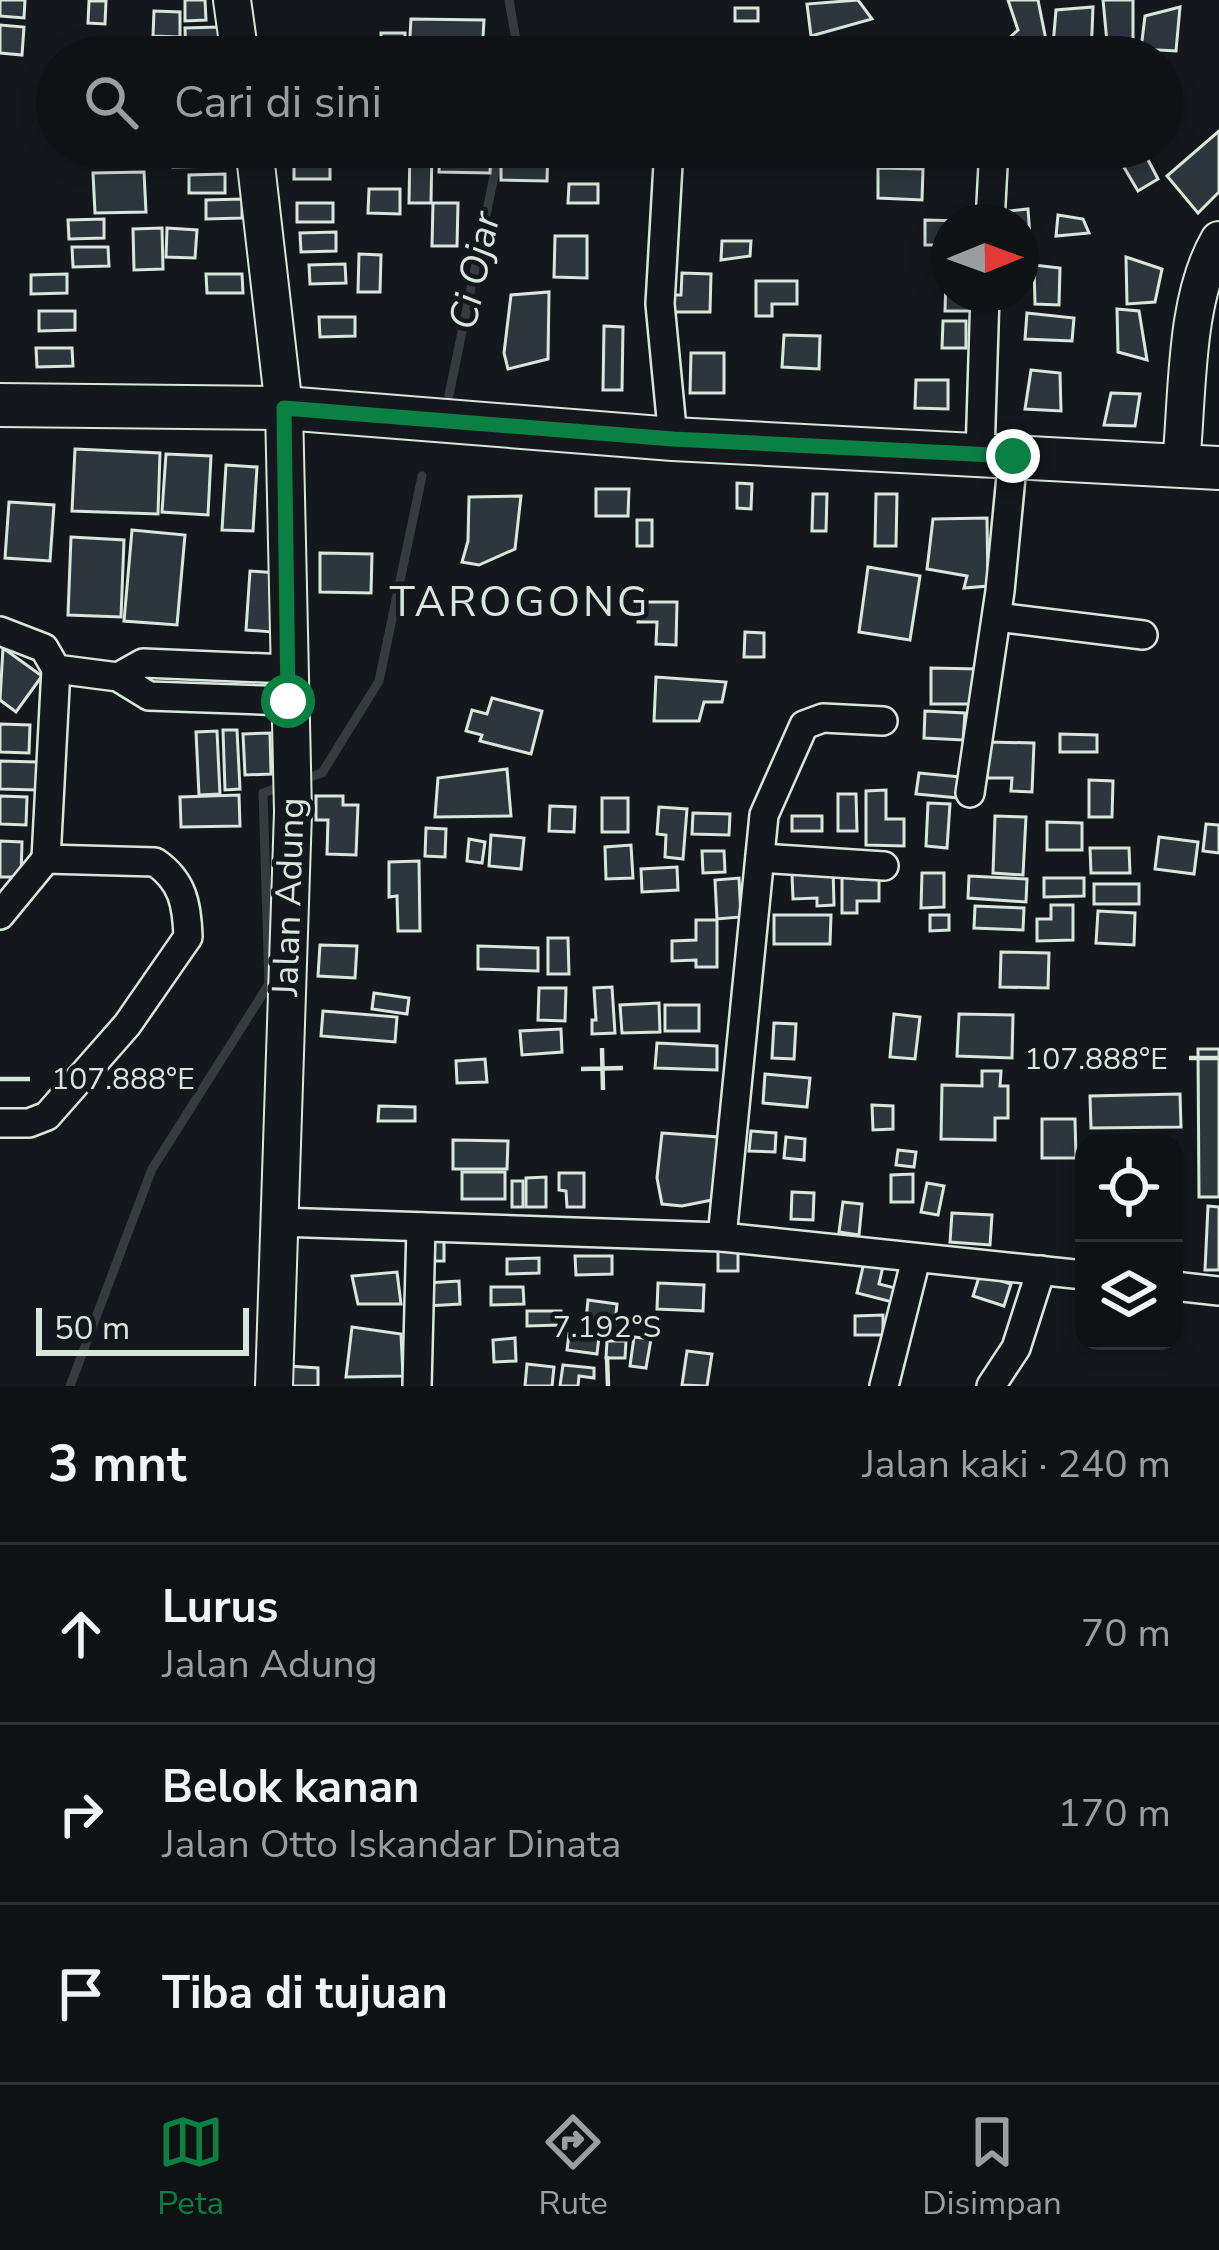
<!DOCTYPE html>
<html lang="id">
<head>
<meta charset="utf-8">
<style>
  body { margin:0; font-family:"Nunito Sans",sans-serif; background:#1d2022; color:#f1f3f6 }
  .controls { position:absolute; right:36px; bottom:36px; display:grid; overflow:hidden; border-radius:24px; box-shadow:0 6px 18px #0003 }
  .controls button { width:108px; height:108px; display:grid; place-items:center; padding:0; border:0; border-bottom:3px solid #2f3234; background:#0f1215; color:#f1f3f6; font:60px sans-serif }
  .compass { position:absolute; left:931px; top:204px; width:108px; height:108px; border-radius:50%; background:#0f1215; box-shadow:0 6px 18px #0003; rotate:89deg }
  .scale { position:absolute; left:36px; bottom:30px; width:213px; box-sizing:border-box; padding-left:12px; border:6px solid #d8e6dc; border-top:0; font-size:33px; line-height:42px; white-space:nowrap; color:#d8e6dc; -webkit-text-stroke:9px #14181c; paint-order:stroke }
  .stop { position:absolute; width:36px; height:36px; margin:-27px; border:9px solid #0b8043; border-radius:50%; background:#fff }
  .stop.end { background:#0b8043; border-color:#fff; box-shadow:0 3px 12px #0008 }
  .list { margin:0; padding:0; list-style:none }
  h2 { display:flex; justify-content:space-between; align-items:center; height:156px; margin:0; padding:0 48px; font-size:51px }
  h2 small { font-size:39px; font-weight:400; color:#9b9ea0 }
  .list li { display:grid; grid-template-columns:78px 1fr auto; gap:36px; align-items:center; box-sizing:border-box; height:180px; padding:0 48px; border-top:3px solid #2f3234 }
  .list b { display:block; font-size:45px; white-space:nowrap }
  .list p { margin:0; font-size:39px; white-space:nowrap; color:#9b9ea0 }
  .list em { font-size:39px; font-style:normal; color:#9b9ea0 }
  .icon { flex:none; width:66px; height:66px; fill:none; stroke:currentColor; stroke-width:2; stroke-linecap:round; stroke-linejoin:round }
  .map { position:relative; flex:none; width:1219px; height:1386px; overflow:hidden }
  .search { position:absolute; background:#0f1215; box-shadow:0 6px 18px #0003; left:36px; right:36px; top:36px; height:132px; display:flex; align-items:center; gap:30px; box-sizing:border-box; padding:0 42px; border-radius:66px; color:#9b9ea0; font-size:45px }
  .sheet { height:696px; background:#0f1215 }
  nav { display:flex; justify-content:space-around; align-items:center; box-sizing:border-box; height:168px; border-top:3px solid #2f3234; background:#0f1215; font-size:33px; color:#9b9ea0 }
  nav a { display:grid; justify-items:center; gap:6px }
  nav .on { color:#0b8043 }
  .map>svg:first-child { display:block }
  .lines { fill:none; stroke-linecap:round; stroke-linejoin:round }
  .stream { stroke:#363b3e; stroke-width:9 }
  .building { fill:#2c363c; stroke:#d8e6dc; stroke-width:3 }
  .street-casing { stroke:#d8e6dc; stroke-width:32 }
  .secondary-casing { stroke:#d8e6dc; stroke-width:40 }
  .primary-casing { stroke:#d8e6dc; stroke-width:46 }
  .street { stroke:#14181c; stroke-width:27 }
  .secondary { stroke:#14181c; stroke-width:36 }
  .primary { stroke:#14181c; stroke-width:42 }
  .route { stroke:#0b8043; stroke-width:15 }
  .ticks { fill:none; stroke:#d8e6dc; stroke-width:4.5 }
  .labels { text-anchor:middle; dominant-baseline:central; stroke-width:9; stroke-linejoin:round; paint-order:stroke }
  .street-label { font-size:36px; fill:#d8e6dc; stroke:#14181c }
  .water-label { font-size:39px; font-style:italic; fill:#d8e6dc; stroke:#14181c }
  .quarter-label { font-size:42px; letter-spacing:3px; fill:#d8e6dc; stroke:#14181c }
  .ticks-label { font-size:30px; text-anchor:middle; fill:#d8e6dc; stroke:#14181c; stroke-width:9; stroke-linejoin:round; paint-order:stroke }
</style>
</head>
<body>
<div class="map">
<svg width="1219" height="1386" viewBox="0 0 1219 1386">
  <rect width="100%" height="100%" fill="#14181c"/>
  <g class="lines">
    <g class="stream">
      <path d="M509,0l7,40 -3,17"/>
      <path d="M449,395l51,-248"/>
      <path d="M298,781l24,-8 57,-92 43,-205"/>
      <path d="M70,1386l82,-217 117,-185 -6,-191 19,-7"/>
    </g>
  </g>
  <g class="building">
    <path d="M0,0h25l-1,18 -24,-2z"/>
    <path d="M185,0h20l1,20 -21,1z"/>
    <path d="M858,0l14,19 -61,17 -4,-32z"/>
    <path d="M1008,0h30l9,45 -15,12h-30l6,-18 10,-9z"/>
    <path d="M1103,0h30v39l-26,3z"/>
    <path d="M89,1h17l-1,23 -17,-1z"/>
    <path d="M1093,7l-2,50h-39l4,-47z"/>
    <path d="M1180,7l-4,44 -35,-2 4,-33z"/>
    <rect x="735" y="8" width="23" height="13"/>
    <path d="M154,11l26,1v25l-27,-1z"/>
    <path d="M411,19l73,1 -2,35 -73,-3z"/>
    <path d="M0,25l24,2 -2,28 -22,-2z"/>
    <path d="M219,27l1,30h-34l-1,-29z"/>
    <rect x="381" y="33" width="24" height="23"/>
    <path d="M310,40v17h-36v-16z"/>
    <path d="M106,41l31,1v15h-32z"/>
    <path d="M702,49l41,1v7h-41z"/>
    <path d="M1219,131v61l-21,21 -31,-37z"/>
    <path d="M89,147h33l-3,14 -32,-8z"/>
    <path d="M130,147h32l1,5 -33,3z"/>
    <path d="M172,147h50v19l-49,1z"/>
    <path d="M410,147h22l-1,56h-22z"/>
    <path d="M440,147h51l-1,26 -51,-1z"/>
    <path d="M501,147h47l-1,34 -46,-1z"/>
    <path d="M1097,147h36v9l-36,1z"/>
    <path d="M1145,154l13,25 -20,12 -16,-27z"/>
    <path d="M330,159v20h-36v-19z"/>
    <path d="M878,168l45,1 -1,31 -44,-2z"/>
    <path d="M144,172l2,40 -51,1 -2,-40z"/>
    <path d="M225,174v19h-36v-18z"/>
    <path d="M569,184h29v19h-30z"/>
    <path d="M369,189h31v25l-32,-1z"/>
    <path d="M242,199v19l-36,1v-19z"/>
    <rect x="297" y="203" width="36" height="19"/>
    <path d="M433,203h25l-1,43h-25z"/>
    <path d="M1028,209l2,28 -9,1v-16h-23l1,-10z"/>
    <path d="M1058,215l25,4 6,14 -33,3z"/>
    <path d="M104,219v19l-35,1 -1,-19z"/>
    <path d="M925,220l38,1v1h-14v23h-24z"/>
    <path d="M162,228l1,41 -29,1 -1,-41z"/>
    <path d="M167,228l30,2 -2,28 -29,-1z"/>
    <path d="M336,232v19l-35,1 -1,-19z"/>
    <path d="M555,236h32v42l-33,-1z"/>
    <path d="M722,241h29l-1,15 -29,4z"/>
    <path d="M72,247h36l1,19 -36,1z"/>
    <path d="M1021,251l9,1 -8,30 -1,-1z"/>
    <path d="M359,254l22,1 -1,37h-22z"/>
    <path d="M1126,257l36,12 -7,33 -28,2z"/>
    <path d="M345,264l1,19 -36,1 -1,-19z"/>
    <path d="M1034,265l26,3 -1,37 -24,-1z"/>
    <path d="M682,273l29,1 -1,38h-38v-17h9z"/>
    <path d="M67,274v19l-36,1v-19z"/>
    <path d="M206,274h36l1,19h-36z"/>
    <path d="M946,278l3,1v15h26v17h-30z"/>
    <path d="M756,281h41v23h-25v12h-16z"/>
    <path d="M549,292l-1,67 -40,10 -4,-16 7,-58z"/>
    <path d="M1117,309l22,2 8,49 -29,-8z"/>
    <path d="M39,311h36v19l-36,1z"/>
    <path d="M1027,313l47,5 -2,23 -47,-2z"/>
    <path d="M319,317h36v19l-35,1z"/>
    <path d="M943,321h23v27h-24z"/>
    <path d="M604,326l19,1 -1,63h-19z"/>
    <path d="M784,335l36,1 -1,33 -37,-2z"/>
    <path d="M36,348h36l1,18 -36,1z"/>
    <path d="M691,353h33v40h-34z"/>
    <path d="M1031,370l29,3 1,38 -36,-2z"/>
    <path d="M916,380h32v29l-33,-1z"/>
    <path d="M1111,393l29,1 -5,32 -31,-1z"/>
    <path d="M75,449l85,4 -2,61 -86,-3z"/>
    <path d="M166,454l45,2 -3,59 -46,-3z"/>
    <path d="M226,465l31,2 -4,64 -31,-1z"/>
    <path d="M737,483l15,1 -1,25 -14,-1z"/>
    <path d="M596,489h33l-1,27h-32z"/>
    <path d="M813,494h14l-1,37h-14z"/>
    <path d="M876,494h21l-1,52h-21z"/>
    <path d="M521,496l-6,53 -36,16 -17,-3 6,-21 1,-44z"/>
    <path d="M9,502l45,3 -4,56 -45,-3z"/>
    <path d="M987,518l1,68 -24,2 3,-12 -40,-7 6,-50z"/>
    <rect x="637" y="520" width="15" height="26"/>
    <path d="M132,530l53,5 -8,90 -53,-4z"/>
    <path d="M71,537l53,3 -3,77 -53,-2z"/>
    <path d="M320,553l52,1 -1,39 -51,-1z"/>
    <path d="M868,567l52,9 -10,64 -51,-8z"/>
    <path d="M250,571l27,2 -5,59 -26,-2z"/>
    <path d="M638,602h39l-1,43 -20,-1 1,-22h-19z"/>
    <path d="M745,632l19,1v24h-20z"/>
    <path d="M3,648l39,28 -26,36 -16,-12z"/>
    <path d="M931,668l48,1v35h-48z"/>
    <path d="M656,677l70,5 -4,20h-18l-5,19h-45z"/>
    <path d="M492,698l50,13 -11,43 -51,-13 2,-6 -16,-4 6,-21 15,4z"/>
    <path d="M925,711l40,2 -2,27 -39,-2z"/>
    <path d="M0,724l30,1 -1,28 -29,-1z"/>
    <path d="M223,730h14l3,59 -15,1z"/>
    <path d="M217,731l3,63 -21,1 -3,-63z"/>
    <path d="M270,733l1,41 -26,1 -2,-41z"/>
    <path d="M1060,734l37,1v17h-37z"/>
    <path d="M988,742l46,1 -2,49 -21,-1 1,-13h-25z"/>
    <path d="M0,761l37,1 -1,28 -36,-1z"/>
    <path d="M507,769l4,47 -76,1 3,-39z"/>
    <path d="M919,773l42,4 -2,21 -43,-4z"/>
    <path d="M1089,780l24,1 -1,36h-23z"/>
    <path d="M886,790v29h18v27l-38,-1v-54z"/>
    <path d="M838,794h18l1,37h-19z"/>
    <path d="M239,795l1,31 -59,1 -1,-30z"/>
    <path d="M0,796l27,1 -1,28 -26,-1z"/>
    <path d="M316,796h27v9h15l-2,50 -29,-1 1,-34h-12z"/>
    <rect x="602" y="798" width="26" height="34"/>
    <path d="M928,803l22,1 -3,44 -21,-2z"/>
    <path d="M550,806l25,1 -1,25 -25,-1z"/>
    <path d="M659,807l28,2 -4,50 -18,-2 1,-22 -9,-1z"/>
    <path d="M693,813l37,1 -1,21 -37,-1z"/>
    <rect x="792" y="816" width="30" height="15"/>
    <path d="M995,816l31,1 -3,58 -30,-2z"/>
    <path d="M1047,822l35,1v27h-35z"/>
    <path d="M1206,824l13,1v28l-16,-2z"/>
    <path d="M426,828l20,1 -1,28 -20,-1z"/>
    <path d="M491,835l33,3 -3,31 -32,-3z"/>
    <path d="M1159,837l39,5 -4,32 -39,-5z"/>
    <path d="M469,839l16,3 -3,21 -15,-2z"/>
    <path d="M0,841l22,1 -1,35h-21z"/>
    <path d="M631,845l2,33 -27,1 -1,-32z"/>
    <path d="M1090,848h39l1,25h-39z"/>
    <path d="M702,851h22l1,21 -22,1z"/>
    <path d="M419,861l1,70h-22l-1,-35 -8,1v-35z"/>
    <path d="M677,867l1,23 -36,2 -1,-23z"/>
    <path d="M833,867l1,38 -17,1v-8l-24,1 -1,-25h24z"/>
    <path d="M842,867h15v12h22v22h-22v12h-15z"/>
    <path d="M922,873h22v34l-23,1z"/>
    <path d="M969,876l58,3 -1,23 -58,-4z"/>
    <path d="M739,878l2,39 -24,2 -2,-39z"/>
    <path d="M1044,878h40v18l-40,1z"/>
    <rect x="1094" y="884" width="45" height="20"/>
    <path d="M1051,905h22v35l-36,1v-22h14z"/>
    <path d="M975,906l49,2 -1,22 -49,-2z"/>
    <path d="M1098,911l37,2 -1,32 -38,-2z"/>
    <path d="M774,915h57l-1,29h-56z"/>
    <path d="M930,915h19v15l-19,1z"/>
    <path d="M696,920h21v47h-21v-7l-24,1v-20l24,-1z"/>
    <path d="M548,938h20l1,36h-21z"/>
    <path d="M320,945l37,1 -2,32 -37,-2z"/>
    <path d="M478,946l60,2v23l-60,-2z"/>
    <path d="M1001,952l48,1 -1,35 -48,-1z"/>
    <path d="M612,987l3,46 -23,1v-14h4l-2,-32z"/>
    <path d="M539,988h27l-1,33 -27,-1z"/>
    <path d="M374,993l35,5 -2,16 -35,-5z"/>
    <path d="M659,1003l1,29 -38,1 -2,-28z"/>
    <rect x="665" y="1005" width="34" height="26"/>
    <path d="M323,1011l74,6 -2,25 -74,-6z"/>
    <path d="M894,1014l26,3 -5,42 -25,-2z"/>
    <path d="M959,1014l54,1 -1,43 -55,-2z"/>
    <path d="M774,1023l22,1 -2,35 -22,-1z"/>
    <path d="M561,1029l1,23 -40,3 -2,-24z"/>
    <path d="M657,1043l60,3v24l-62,-2z"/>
    <path d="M1198,1049h21v148h-20z"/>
    <path d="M485,1059l2,23 -30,1 -1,-22z"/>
    <path d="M982,1071h19l-1,15h8v32h-13v22l-54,-1 1,-54 40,1z"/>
    <path d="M765,1074l45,4 -3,29 -44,-4z"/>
    <path d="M1180,1094l1,33 -90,1 -1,-32z"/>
    <path d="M872,1105l21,1v23l-20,1z"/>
    <path d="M379,1106l36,1v14h-37z"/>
    <path d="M1042,1119h33l1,39h-34z"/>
    <path d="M751,1131l25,2 -1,19 -26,-1z"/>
    <path d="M662,1133l57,4 -2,62 -35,7 -20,-2 -5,-26z"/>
    <path d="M786,1137l19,2 -1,21 -20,-2z"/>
    <path d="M453,1140l55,1 -1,28h-54z"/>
    <path d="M898,1150l18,2 -2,15 -18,-2z"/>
    <rect x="462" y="1172" width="43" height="27"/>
    <path d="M559,1173h25v34h-17l-1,-16 -7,-1z"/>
    <path d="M913,1174v28h-22v-27z"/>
    <path d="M546,1177v30h-20v-29z"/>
    <rect x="512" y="1181" width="11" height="26"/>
    <path d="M927,1183l17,3 -6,29 -17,-3z"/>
    <path d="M792,1192l22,1 -1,27 -22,-1z"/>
    <path d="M843,1202l19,2 -3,31 -20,-3z"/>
    <path d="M1208,1206l11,1v63h-14z"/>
    <path d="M952,1213l40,2 -2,30 -40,-3z"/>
    <rect x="424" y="1238" width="20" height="23"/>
    <path d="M738,1243v28h-20v-27z"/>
    <path d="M575,1256h37v18l-36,1z"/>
    <path d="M539,1258v15l-32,1v-15z"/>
    <path d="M865,1258l19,4 -5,22 20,5 -3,14 -39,-10z"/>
    <path d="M397,1272l4,32h-43l-6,-28z"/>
    <path d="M980,1274l31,10 -7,22 -31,-10z"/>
    <path d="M459,1281l1,23 -33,2 -1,-23z"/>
    <path d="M658,1283l46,2 -1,26 -46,-2z"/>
    <path d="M491,1287h32l1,17 -33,1z"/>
    <path d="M588,1300l29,4 -2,20 -29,-3z"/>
    <path d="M527,1311h34v14l-34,1z"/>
    <path d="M883,1315v20h-28v-19z"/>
    <path d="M352,1327l49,7 2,42 -57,1z"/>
    <path d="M569,1334l30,3 -2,17 -30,-4z"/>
    <path d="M634,1337l17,2 -5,29 -16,-2z"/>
    <path d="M515,1338l1,23 -22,1 -1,-22z"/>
    <path d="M607,1341h19l-1,17h-19z"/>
    <path d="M687,1351l25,3 -5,32 -25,-1z"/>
    <path d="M527,1364l27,3 -2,19h-27z"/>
    <path d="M563,1365l31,3v10l-15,-2 -1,10h-18z"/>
    <path d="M288,1366l30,2v18h-30z"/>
  </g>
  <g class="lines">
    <g class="street-casing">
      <g id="street">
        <path d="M669,147l-9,157 13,135"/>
        <path d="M990,222l4,-75"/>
        <path d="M980,455l5,-161"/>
        <path d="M997,617l146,18"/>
        <path d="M0,631l44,17 12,21 62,8 31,19 139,5"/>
        <path d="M118,677l25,-14 145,6"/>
        <path d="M970,793l30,-202 13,-135"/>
        <path d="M760,858l124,8"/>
        <path d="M0,915l46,-56"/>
        <path d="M0,1123h29l18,-7 80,-91 61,-88c-1,-32 -5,-56 -33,-75l-109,-3 10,-190"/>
        <path d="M279,1222l443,15 362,38"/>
        <path d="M722,1237l42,-422 40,-90 19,-7 60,3"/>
        <path d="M1174,1286l45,5"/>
        <path d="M417,1386l4,-159"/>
        <path d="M884,1386l32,-127"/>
        <path d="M991,1386l25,-38 25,-78"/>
      </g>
    </g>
    <g class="secondary-casing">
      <g id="secondary">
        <path d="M232,0l8,57"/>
        <path d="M254,147l30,261 9,404 -19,574"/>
        <path d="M1181,464c7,-70 3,-164 38,-224"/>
      </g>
    </g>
    <g class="primary-casing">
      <path id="primary" d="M0,405l284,3 389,31 546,29"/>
    </g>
    <use href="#street" class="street"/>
    <use href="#secondary" class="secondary"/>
    <use href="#primary" class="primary"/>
  </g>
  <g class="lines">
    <path class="route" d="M288,701l-4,-293 389,31 340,17"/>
  </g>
  <path class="ticks" d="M602,1048l1,42M1189,1058h30M581,1069l42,-1M0,1079h30M607,1356l1,30"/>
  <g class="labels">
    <g class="street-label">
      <text transform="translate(289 897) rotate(-88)">Jalan Adung</text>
    </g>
    <g class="water-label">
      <text transform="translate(475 271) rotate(-78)">Ci Ojar</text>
    </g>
    <g class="quarter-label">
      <text x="520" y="602">TAROGONG</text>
    </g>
  </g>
  <g class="ticks-label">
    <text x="1096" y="1069">107.888°E</text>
    <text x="123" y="1089">107.888°E</text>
    <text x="607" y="1337">7.192°S</text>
  </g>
</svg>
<div class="controls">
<button><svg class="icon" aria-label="locate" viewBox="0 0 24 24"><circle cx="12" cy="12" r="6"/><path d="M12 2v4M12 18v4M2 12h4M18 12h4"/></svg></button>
<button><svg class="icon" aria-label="layers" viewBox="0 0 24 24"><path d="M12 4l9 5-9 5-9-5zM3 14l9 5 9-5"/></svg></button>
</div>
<svg class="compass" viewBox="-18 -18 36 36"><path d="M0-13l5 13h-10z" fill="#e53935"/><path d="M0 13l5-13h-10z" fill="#9b9ea0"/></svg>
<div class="scale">50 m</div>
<div class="stop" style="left:288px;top:701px"></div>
<div class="stop end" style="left:1013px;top:456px"></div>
<div class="search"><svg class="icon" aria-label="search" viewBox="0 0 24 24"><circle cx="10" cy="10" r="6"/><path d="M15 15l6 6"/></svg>Cari di sini</div>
</div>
<section class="sheet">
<h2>3 mnt<small>Jalan kaki · 240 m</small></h2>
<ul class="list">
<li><svg class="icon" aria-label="ahead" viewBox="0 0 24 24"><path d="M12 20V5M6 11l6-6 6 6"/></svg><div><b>Lurus</b><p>Jalan Adung</p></div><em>70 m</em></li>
<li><svg class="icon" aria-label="right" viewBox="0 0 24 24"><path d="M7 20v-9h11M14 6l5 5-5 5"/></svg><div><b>Belok kanan</b><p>Jalan Otto Iskandar Dinata</p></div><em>170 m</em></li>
<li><svg class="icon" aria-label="arrive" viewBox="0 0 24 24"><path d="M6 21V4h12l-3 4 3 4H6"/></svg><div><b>Tiba di tujuan</b></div></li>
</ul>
</section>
<nav>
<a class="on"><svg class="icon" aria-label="map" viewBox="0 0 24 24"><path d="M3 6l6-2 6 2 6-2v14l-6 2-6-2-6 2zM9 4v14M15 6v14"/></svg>Peta</a>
<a><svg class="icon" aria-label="directions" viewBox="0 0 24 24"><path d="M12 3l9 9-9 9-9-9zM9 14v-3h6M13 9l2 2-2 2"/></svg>Rute</a>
<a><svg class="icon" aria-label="saved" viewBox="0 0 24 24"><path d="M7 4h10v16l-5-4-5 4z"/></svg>Disimpan</a>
</nav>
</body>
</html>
